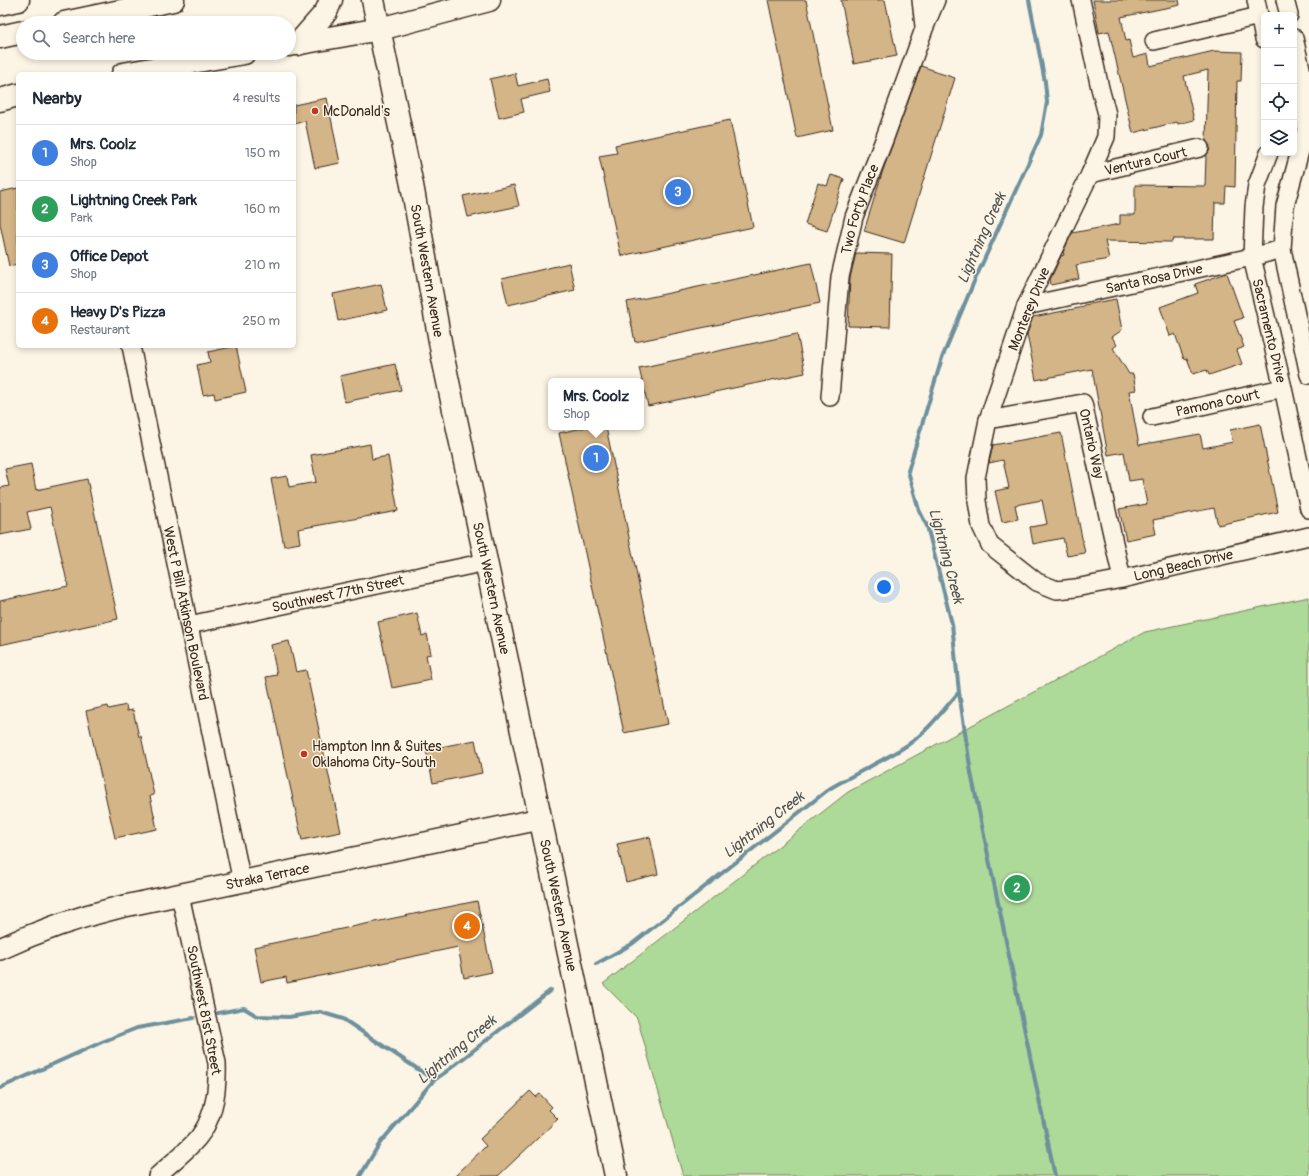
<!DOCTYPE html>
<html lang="en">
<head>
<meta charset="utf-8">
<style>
  body { margin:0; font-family:Pangolin,sans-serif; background:#f2f2f3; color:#1f2937 }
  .controls { position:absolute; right:12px; top:12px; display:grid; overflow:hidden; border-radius:6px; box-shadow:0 2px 6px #0003 }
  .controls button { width:36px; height:36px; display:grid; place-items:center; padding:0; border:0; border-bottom:1px solid #e0e1e3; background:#fff; color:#1f2937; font:20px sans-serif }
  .you { position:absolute; left:884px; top:587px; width:14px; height:14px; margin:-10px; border:3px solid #fff; border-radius:50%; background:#1a73e8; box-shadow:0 0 0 6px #1a73e833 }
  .badge { display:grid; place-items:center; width:26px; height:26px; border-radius:50%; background:#c8321e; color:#fff; font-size:13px; font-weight:700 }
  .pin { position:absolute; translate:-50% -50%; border:2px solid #fff; box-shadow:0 1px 4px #0006 }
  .popup { position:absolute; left:548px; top:378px; width:96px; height:52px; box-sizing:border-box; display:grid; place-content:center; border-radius:6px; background:#fff; filter:drop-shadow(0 1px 3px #0005); font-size:13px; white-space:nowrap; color:#747a83 }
  .popup b { font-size:15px; color:#1f2937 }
  .popup::after { content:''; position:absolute; left:50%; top:100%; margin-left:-8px; border:8px solid transparent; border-top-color:#fff }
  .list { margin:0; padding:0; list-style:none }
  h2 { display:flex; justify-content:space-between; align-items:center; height:52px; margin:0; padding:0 16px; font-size:17px }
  h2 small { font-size:13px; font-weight:400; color:#747a83 }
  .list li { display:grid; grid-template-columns:26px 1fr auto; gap:12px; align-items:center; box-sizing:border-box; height:56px; padding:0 16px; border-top:1px solid #e0e1e3 }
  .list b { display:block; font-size:15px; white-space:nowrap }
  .list p { margin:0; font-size:13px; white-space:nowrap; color:#747a83 }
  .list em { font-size:13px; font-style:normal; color:#747a83 }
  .icon { flex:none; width:22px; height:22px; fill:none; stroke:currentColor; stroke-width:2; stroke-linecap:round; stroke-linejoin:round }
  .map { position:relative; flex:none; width:1309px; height:1176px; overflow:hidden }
  .search { position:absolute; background:#fff; box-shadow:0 2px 6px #0003; left:16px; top:16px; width:280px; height:44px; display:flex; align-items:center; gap:10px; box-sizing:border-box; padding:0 14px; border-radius:22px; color:#747a83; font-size:15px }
  .panel { position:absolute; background:#fff; box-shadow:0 2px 6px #0003; left:16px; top:72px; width:280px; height:276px; border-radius:6px }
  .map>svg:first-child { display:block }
  .green { fill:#adda98; stroke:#74825b }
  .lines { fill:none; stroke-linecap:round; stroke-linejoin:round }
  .stream { stroke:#6d909c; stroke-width:4 }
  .building { fill:#d4b588; stroke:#3b2a1e }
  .minor-casing { stroke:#3b2a1e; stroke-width:20 }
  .tertiary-casing { stroke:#3b2a1e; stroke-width:24 }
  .secondary-casing { stroke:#3b2a1e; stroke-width:25 }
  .motorway-casing { stroke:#3b2a1e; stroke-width:25 }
  .minor { stroke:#fcf5e5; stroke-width:17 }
  .tertiary { stroke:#fcf5e5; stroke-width:21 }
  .secondary { stroke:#fcf5e5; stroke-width:22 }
  .motorway { stroke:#fcf5e5; stroke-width:22 }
  .poi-dot { fill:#c8321e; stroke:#fcf5e5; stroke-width:1.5 }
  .labels { text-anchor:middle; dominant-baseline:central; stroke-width:3; stroke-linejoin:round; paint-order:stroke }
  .poi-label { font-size:14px; fill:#3b2a1e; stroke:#fcf5e5; text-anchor:start }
  .street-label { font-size:14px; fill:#3b2a1e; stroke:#fcf5e5 }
  .water-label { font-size:15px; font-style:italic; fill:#505452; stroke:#fcf5e5 }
</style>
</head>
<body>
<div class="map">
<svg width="1309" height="1176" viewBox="0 0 1309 1176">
  <rect width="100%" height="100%" fill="#fcf5e5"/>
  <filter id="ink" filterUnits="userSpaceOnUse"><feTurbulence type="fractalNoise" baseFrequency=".025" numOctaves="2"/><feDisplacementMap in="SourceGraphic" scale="8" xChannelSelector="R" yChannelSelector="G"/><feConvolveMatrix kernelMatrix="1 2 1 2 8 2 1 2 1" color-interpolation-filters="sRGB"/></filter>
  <g filter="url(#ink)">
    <path class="green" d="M1309,597v579h-626l-46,-158 -34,-34 245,-192 297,-160z"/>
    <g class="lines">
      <g class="stream">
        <path d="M1029,0l16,82 2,20 -6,33 -68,149 -31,74 -34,113 11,39 8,16 25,98 7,68 12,81 84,403"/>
        <path d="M596,964l36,-20 197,-155c26,-16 55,-28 80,-45 20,-14 34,-34 50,-52"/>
        <path d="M218,1013l26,-5 13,8 32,1 31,-5 23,7 91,61"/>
        <path d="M0,1088l102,-46 35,-14 57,-10"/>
        <path d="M360,1176l20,-33 54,-63 13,-9 104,-81"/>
      </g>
    </g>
    <g class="building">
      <path d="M768,0h38l27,130 -36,8z"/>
      <path d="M841,0h44l12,56 -43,8z"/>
      <path d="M1093,0h86l1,5 -59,12 5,24 3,-1 4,18 15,-4 2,12 64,-15 28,1 -1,29h-4l-2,106 -9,-1 -1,17h-10l-1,36h-41l-1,3 -67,-1 4,18 -33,6 3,14 -28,6 -1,-5 11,-24 3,-1 -1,-3 9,-19 48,-9v-9h15v-30l70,1 1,-30 3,-5 1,-5 -4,-5 2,-71 -24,6 10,44 -16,4 -1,-2 -44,11 -24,-102 -10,2z"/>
      <path d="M921,66l12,4v1l22,7 -51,165 -40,-12 19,-61z"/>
      <path d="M515,73l3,13 29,-7 3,13 -29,7 3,13 -25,6 -9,-39z"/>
      <path d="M327,98l13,65 -25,5 -10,-47 -11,3v-19z"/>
      <path d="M730,120l23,107 -132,29 -22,-100 18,-3 -2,-8z"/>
      <path d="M831,175l13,4 -17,52 -22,-7 13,-41 9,3z"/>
      <path d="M514,185l5,21 -51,11 -5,-21z"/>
      <path d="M18,188v76l-9,2 -9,-42v-32z"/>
      <path d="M856,253l36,1 -2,73 -42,-1 2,-48z"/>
      <path d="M569,263l6,27 -67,15 -6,-26z"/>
      <path d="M811,263l9,40 -185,39 -8,-40z"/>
      <path d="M1227,273l16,45 -9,3 10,26 -7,3 5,14 -33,11 -2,-5 -14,4 -6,-16 -3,1 -9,-25 -5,2 -10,-29 38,-14 -3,-9z"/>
      <path d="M381,284l6,26 -49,11 -5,-27z"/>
      <path d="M1116,299l6,31 -10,7 5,8 -4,3 16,26h4l3,16 -7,1 10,54 61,-11 3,14 30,-6 -3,-12 30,-6 18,88 -60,13 -4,-17 -61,12 3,14 -30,6 -7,-31 28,-5 -5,-25 -13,2 -5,-29 -16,3 -16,-86 -56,11 -9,-46 6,-17 51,-10v-2z"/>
      <path d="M797,334l8,39 -157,33 -9,-38z"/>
      <path d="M236,346l10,46 -31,7 -1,-6 -11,2 -6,-30 13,-3 -2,-10z"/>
      <path d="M395,364l6,26 -56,12 -5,-26z"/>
      <path d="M587,427h19l62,297 -44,9 -65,-300z"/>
      <path d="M1061,433l24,120 -18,3 -4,-18 -30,6 -3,-17 17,-3 -5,-24 -27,5 3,14 -16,3 -7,-31 14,-3 -6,-28 -14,3 4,-18z"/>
      <path d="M370,444l2,15 16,-3 10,55 -100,18 2,14 -16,3 -13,-67 16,-3 2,11 27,-5 -5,-27z"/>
      <path d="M31,464l5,26 51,-11 31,140 -118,26v-44l68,-15 -18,-79 -23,5 4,17 -31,6v-47l9,-2 -4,-17z"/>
      <path d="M417,613l5,23 5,-2 4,20 -5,1 5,25 -39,8 -14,-66z"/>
      <path d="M289,641l7,31 10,-2 35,162 -39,8 -36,-163 11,-2 -6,-30z"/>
      <path d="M126,705l1,6 6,-1 6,27 2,-1 13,59 -4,1 7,33 -42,9 -29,-127 22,-5 1,3z"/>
      <path d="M475,740l7,33 -49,10 -7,-33z"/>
      <path d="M650,837l8,37 -32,8 -9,-38z"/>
      <path d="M477,901l15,71 -28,6 -6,-31 -171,36 -1,-6 -25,5 -7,-35z"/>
      <path d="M530,1091l6,6 4,-3 12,13 -3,3 9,9 -60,57h-43l31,-30 -6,-7z"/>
    </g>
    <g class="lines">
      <g class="minor-casing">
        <g id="minor">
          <path d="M921,0l3,26"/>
          <path id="s1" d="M1081,0l19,88 7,26 -1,23 -16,37 -64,132 -38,114 -12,58 1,23 4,25 9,19 47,37 20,8 18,-2 47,-9 187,-43"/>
          <path d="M1256,0l8,39"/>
          <path d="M1285,0l4,15"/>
          <path d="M1294,38l9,39 3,52 -21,77 -3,43 27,126"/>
          <path d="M1154,41l105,-25"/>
          <path id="s2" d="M1269,153l-12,32 -3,22 -2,50 31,131 26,121"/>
          <path id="s3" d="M1090,174l110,-26"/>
          <path id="s4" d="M1026,306l226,-49 30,-8"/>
          <path id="s5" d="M131,346l111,536"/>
          <path id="s6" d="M830,397l10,-120 14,-60 30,-77 40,-111 12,-29"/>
          <path id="s7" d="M1152,417l131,-29"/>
          <path id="s8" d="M988,420l95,-17 39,176"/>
          <path id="s9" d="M189,625l297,-63"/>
          <path d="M157,1176c13,-12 29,-24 41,-38 17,-21 20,-49 19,-75l-37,-168"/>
        </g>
      </g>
      <g class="tertiary-casing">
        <g id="tertiary">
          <path id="s10" d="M0,949c38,-18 78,-32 120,-42l420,-88"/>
        </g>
      </g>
      <g class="secondary-casing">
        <g id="secondary">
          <path id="s11" d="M373,0l39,185 31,173 173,818"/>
          <path d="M298,44l28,-32 5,-12"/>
          <path d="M289,45l91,-16 109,-29"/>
          <path d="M123,74l121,-21"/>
          <path d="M0,100l18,-5"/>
        </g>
      </g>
      <g class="motorway-casing">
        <g id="motorway">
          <path d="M0,4l18,-4"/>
          <path d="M64,23l109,-23"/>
          <path d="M0,37l23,-5"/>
        </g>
      </g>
      <use href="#minor" class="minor"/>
      <use href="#tertiary" class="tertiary"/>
      <use href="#secondary" class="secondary"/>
      <use href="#motorway" class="motorway"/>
    </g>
  </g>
  <g class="poi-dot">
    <circle cx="315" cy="111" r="4"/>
    <circle cx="304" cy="754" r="4"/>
  </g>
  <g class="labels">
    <g class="poi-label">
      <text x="323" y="111">McDonald's</text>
      <text x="312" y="746">Hampton Inn &amp; Suites<tspan x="312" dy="16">Oklahoma City-South</tspan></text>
    </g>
    <g class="street-label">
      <text stroke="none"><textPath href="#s3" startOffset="57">Ventura Court</textPath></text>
      <text stroke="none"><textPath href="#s6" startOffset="191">Two Forty Place</textPath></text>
      <text stroke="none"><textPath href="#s11" startOffset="276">South Western Avenue</textPath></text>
      <text stroke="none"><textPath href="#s4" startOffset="131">Santa Rosa Drive</textPath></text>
      <text transform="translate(1029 309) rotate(-68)">Monterey Drive</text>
      <text stroke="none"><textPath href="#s2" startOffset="182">Sacramento Drive</textPath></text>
      <text stroke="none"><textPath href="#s7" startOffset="67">Pamona Court</textPath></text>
      <text stroke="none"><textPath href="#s8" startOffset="138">Ontario Way</textPath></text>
      <text stroke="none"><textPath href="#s1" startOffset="786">Long Beach Drive</textPath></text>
      <text stroke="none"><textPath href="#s11" startOffset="600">South Western Avenue</textPath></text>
      <text stroke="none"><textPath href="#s9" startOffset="152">Southwest 77th Street</textPath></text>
      <text stroke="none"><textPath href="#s5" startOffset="273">West P Bill Atkinson Boulevard</textPath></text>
      <text stroke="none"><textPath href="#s10" startOffset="278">Straka Terrace</textPath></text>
      <text stroke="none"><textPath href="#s11" startOffset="924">South Western Avenue</textPath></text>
      <text transform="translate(204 1010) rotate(79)">Southwest 81st Street</text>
    </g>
    <g class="water-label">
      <text transform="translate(982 238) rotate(-66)">Lightning Creek</text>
      <text transform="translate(946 556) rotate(75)">Lightning Creek</text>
      <text transform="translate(764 825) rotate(-38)">Lightning Creek</text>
      <text transform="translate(457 1050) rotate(-40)">Lightning Creek</text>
    </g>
  </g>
</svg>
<div class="controls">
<button>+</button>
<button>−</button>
<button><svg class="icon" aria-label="locate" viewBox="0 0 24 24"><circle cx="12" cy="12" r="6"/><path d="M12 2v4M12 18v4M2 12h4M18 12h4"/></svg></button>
<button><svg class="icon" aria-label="layers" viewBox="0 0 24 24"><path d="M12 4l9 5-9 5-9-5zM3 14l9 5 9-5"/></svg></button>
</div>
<div class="you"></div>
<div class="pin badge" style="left:596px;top:458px;background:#3f7fe0">1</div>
<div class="popup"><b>Mrs. Coolz</b>Shop</div>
<div class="pin badge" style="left:1017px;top:888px;background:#2e9e5b">2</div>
<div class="pin badge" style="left:678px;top:192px;background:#3f7fe0">3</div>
<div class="pin badge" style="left:467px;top:926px;background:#e8710a">4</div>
<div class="search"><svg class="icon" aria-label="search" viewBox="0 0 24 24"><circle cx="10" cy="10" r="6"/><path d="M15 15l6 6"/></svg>Search here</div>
<section class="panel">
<h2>Nearby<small>4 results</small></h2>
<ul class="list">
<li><span class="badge" style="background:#3f7fe0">1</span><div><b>Mrs. Coolz</b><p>Shop</p></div><em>150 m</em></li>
<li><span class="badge" style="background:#2e9e5b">2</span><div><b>Lightning Creek Park</b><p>Park</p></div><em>160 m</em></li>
<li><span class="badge" style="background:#3f7fe0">3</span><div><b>Office Depot</b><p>Shop</p></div><em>210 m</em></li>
<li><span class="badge" style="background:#e8710a">4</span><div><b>Heavy D's Pizza</b><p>Restaurant</p></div><em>250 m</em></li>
</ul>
</section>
</div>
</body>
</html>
